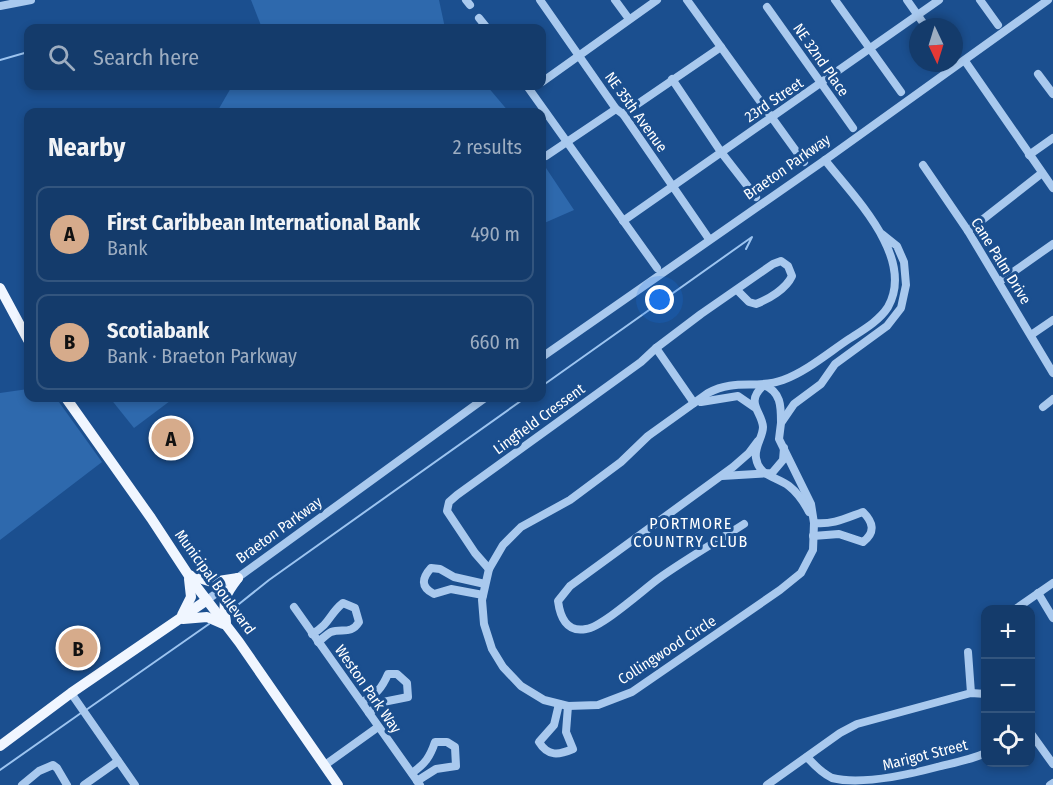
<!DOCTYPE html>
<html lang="en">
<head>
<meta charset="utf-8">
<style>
  body { margin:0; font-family:"Fira Sans Condensed",sans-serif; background:#214673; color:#f1f3f6 }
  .controls { position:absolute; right:18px; bottom:18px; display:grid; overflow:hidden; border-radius:12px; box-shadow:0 3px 9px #0003 }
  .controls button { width:54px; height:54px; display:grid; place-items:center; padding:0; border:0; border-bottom:2px solid #33557e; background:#143b6b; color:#f1f3f6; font:30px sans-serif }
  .compass { position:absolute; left:909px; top:18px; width:54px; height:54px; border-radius:50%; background:#143b6b; box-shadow:0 3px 9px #0003; rotate:176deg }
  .you { position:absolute; left:660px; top:300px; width:21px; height:21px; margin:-15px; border:4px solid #fff; border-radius:50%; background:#1a73e8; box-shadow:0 0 0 9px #1a73e833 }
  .badge { display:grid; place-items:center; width:39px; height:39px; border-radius:50%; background:#d6ab8b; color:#111; font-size:20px; font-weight:700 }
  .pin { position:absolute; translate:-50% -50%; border:3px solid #fff; box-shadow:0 2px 6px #0006 }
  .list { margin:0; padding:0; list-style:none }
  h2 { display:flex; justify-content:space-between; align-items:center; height:78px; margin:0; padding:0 24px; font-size:26px }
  h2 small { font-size:20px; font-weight:400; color:#9dadc1 }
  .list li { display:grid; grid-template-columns:39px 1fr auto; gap:18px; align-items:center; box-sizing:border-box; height:96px; margin:0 12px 12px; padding:0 12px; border:2px solid #33557e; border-radius:12px }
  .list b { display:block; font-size:22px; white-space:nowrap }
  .list p { margin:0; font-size:20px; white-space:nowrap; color:#9dadc1 }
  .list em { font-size:20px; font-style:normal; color:#9dadc1 }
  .icon { flex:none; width:33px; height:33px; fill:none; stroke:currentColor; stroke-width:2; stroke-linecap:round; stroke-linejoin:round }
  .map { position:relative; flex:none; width:1053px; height:785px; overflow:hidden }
  .search { position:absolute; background:#143b6b; box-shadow:0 3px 9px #0003; left:24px; top:24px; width:522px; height:66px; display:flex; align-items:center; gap:15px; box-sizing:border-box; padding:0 21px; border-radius:12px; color:#9dadc1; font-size:22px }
  .panel { position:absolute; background:#143b6b; box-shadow:0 3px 9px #0003; left:24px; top:108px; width:522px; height:294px; border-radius:12px }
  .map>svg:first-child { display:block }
  .green { fill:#2e69ad }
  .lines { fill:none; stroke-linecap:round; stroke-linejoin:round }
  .stream { stroke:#9cc4f0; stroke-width:2 }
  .minor { stroke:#a9c9ee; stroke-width:8 }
  .major { stroke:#f0f6ff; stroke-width:10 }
  .labels { text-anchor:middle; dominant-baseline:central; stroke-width:6; stroke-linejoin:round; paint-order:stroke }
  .street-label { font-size:15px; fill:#fff; stroke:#1b4f8f }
  .neighbourhood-label { font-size:16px; letter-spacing:1.5px; fill:#fff; stroke:#1b4f8f }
</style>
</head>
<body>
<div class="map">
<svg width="1053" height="785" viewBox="0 0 1053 785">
  <rect width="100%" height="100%" fill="#1b4f8f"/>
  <g class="green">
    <path d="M251,0h188l6,28h-183z"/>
    <path d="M232,86h255l22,26h-292z"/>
    <path d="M542,162l32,48 -32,14v-63z"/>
    <path d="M28,389v9h28l46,64 -102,78v-147z"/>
    <path d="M110,398h64l-40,30z"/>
  </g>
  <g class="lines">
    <g class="stream">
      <path d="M0,60l28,-8"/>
      <path d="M542,386l210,-149 -6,12"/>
      <path d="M239,604l30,-24 256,-182"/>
      <path d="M86,710l123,-86"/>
      <path d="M0,770l81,-57"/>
    </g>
    <g class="minor">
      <path d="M466,0l4,5"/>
      <path d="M540,0l76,109 7,5 86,125"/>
      <path d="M615,0l14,19"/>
      <path d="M687,0l117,162"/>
      <path d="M835,0l66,92"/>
      <path d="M907,0l19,27"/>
      <path d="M980,0l18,25"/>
      <path d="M0,6l31,-6"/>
      <path d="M767,7l86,121"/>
      <path d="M479,18l8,10"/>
      <path d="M965,61l88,127"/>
      <path d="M1038,74l15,20"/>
      <path d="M672,79l49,73 35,45"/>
      <path d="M542,82l115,-82"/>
      <path d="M527,86l130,182"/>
      <path d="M623,114l98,-67"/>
      <path d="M1029,155l24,-17"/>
      <path d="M546,156l70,-47"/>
      <path d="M825,160c28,36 91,97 63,147 -9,14 -25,23 -39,32 -21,14 -42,32 -66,41 -27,10 -47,-2 -75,13l-60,43 -27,26 -51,38 -49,27 -18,18 -14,24 -7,31 2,24 8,25 11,18 18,19 23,14 24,6 30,-1 34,-13 148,-102 21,-17 12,-23 1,-27 -3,-19 -32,-65 2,-16 13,-19 27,-20 14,-20 52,-38 14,-18 5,-23 -2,-23 -7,-16 -15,-12"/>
      <path d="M923,165l45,66 85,142"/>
      <path d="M623,221l316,-221"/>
      <path d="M968,231l74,-58"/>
      <path d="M999,282l54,-38"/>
      <path d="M1031,335l22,-15"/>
      <path d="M656,348l45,-34 72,-50 8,-3 7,5 4,10c-6,13 -23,23 -36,28l-7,-2 -12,-12"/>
      <path d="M542,357l283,-197 223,-160"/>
      <path d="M764,385c-20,18 -2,26 -1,42 0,10 -9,20 -7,31 3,19 20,18 33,28 9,7 15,16 20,26"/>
      <path d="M764,385c17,7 17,21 17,37"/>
      <path d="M701,402l37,-6 16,11"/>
      <path d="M1043,407l10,-8"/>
      <path d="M722,476l50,-3 11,-13 1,-12"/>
      <path d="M744,524c-28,18 -58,35 -86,55 -15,11 -56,48 -72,50 -20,4 -26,-13 -28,-28l12,-15 163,-119 16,-14 9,-12"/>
      <path d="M813,536l26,-2 24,8c13,-10 10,-20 0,-30 -17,6 -30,13 -49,11"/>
      <path d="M489,569l-14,-16 -28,-42 2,-9 8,-7 184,-133 15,-14 38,55"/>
      <path d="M1038,593l15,25"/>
      <path d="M483,595l-32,-6 -17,5c-14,-7 -12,-16 -3,-26l9,1 14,8 31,7"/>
      <path d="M207,600l278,-202"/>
      <path d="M294,607l126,178"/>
      <path d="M1017,608l36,-25"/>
      <path d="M312,634c19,-11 17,-20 31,-31l12,5 4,14c-8,13 -17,6 -28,10 -4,2 -9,7 -13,10"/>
      <path d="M968,652l3,41"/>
      <path d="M71,693l64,92"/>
      <path d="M362,702c14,-7 20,-14 26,-28h9l10,9 1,14 -25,5 -14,11"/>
      <path d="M559,704l-5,21 -15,17c9,15 20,13 34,7l-7,-17 2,-26"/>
      <path d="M1030,732l23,32"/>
      <path d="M807,757c7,8 15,16 25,21 29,7 75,-3 105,-11 16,-4 33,-7 49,-14"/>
      <path d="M325,765l53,-38"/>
      <path d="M412,773c13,-9 18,-16 23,-31h12l8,5 1,19 -20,3 -19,12"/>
      <path d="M22,785l17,-14 14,-6 4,3 10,17"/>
      <path d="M84,785l34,-24"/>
      <path d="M767,785l73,-52 17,-9 114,-31 15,1"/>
      <path d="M1050,785l3,-2"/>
    </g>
    <g class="major">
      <path d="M0,288l28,52"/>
      <path d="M66,398l85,120 42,64 46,60 99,143"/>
      <path d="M189,575l23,7 26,-4"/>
      <path d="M182,615l9,-18 -2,-18"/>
      <path d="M183,619l24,-2 16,7"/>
      <path d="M226,622c-4,-22 -1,-27 12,-44"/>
      <path d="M0,746l71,-53 136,-93"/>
    </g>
  </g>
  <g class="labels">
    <g class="street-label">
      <text transform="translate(821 60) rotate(55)">NE 32nd Place</text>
      <text transform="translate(774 100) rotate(-34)">23rd Street</text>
      <text transform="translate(636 112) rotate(54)">NE 35th Avenue</text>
      <text transform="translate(787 167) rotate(-35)">Braeton Parkway</text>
      <text transform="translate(1001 261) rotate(58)">Cane Palm Drive</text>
      <text transform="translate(539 419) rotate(-36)">Lingfield Cressent</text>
      <text transform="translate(279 530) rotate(-36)">Braeton Parkway</text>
      <text transform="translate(215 582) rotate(54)">Municipal Boulevard</text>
      <text transform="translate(667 650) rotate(-33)">Collingwood Circle</text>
      <text transform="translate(368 689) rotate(55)">Weston Park Way</text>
      <text transform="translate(925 755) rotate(-14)">Marigot Street</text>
    </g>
    <g class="neighbourhood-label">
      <text x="691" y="523">PORTMORE<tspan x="691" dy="18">COUNTRY CLUB</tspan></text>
    </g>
  </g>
</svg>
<div class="controls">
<button>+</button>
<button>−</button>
<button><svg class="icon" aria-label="locate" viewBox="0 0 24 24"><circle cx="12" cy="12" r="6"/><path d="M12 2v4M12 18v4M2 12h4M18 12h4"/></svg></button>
</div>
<svg class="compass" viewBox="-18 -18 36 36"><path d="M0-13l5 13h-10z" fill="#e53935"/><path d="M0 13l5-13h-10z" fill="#9dadc1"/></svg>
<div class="you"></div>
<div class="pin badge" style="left:171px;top:438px">A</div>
<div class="pin badge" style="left:78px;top:648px">B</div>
<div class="search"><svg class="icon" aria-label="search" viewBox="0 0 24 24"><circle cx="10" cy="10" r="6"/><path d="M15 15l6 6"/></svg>Search here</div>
<section class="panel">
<h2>Nearby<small>2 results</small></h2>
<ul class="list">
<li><span class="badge">A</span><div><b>First Caribbean International Bank</b><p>Bank</p></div><em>490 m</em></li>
<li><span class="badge">B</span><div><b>Scotiabank</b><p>Bank · Braeton Parkway</p></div><em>660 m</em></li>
</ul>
</section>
</div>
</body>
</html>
